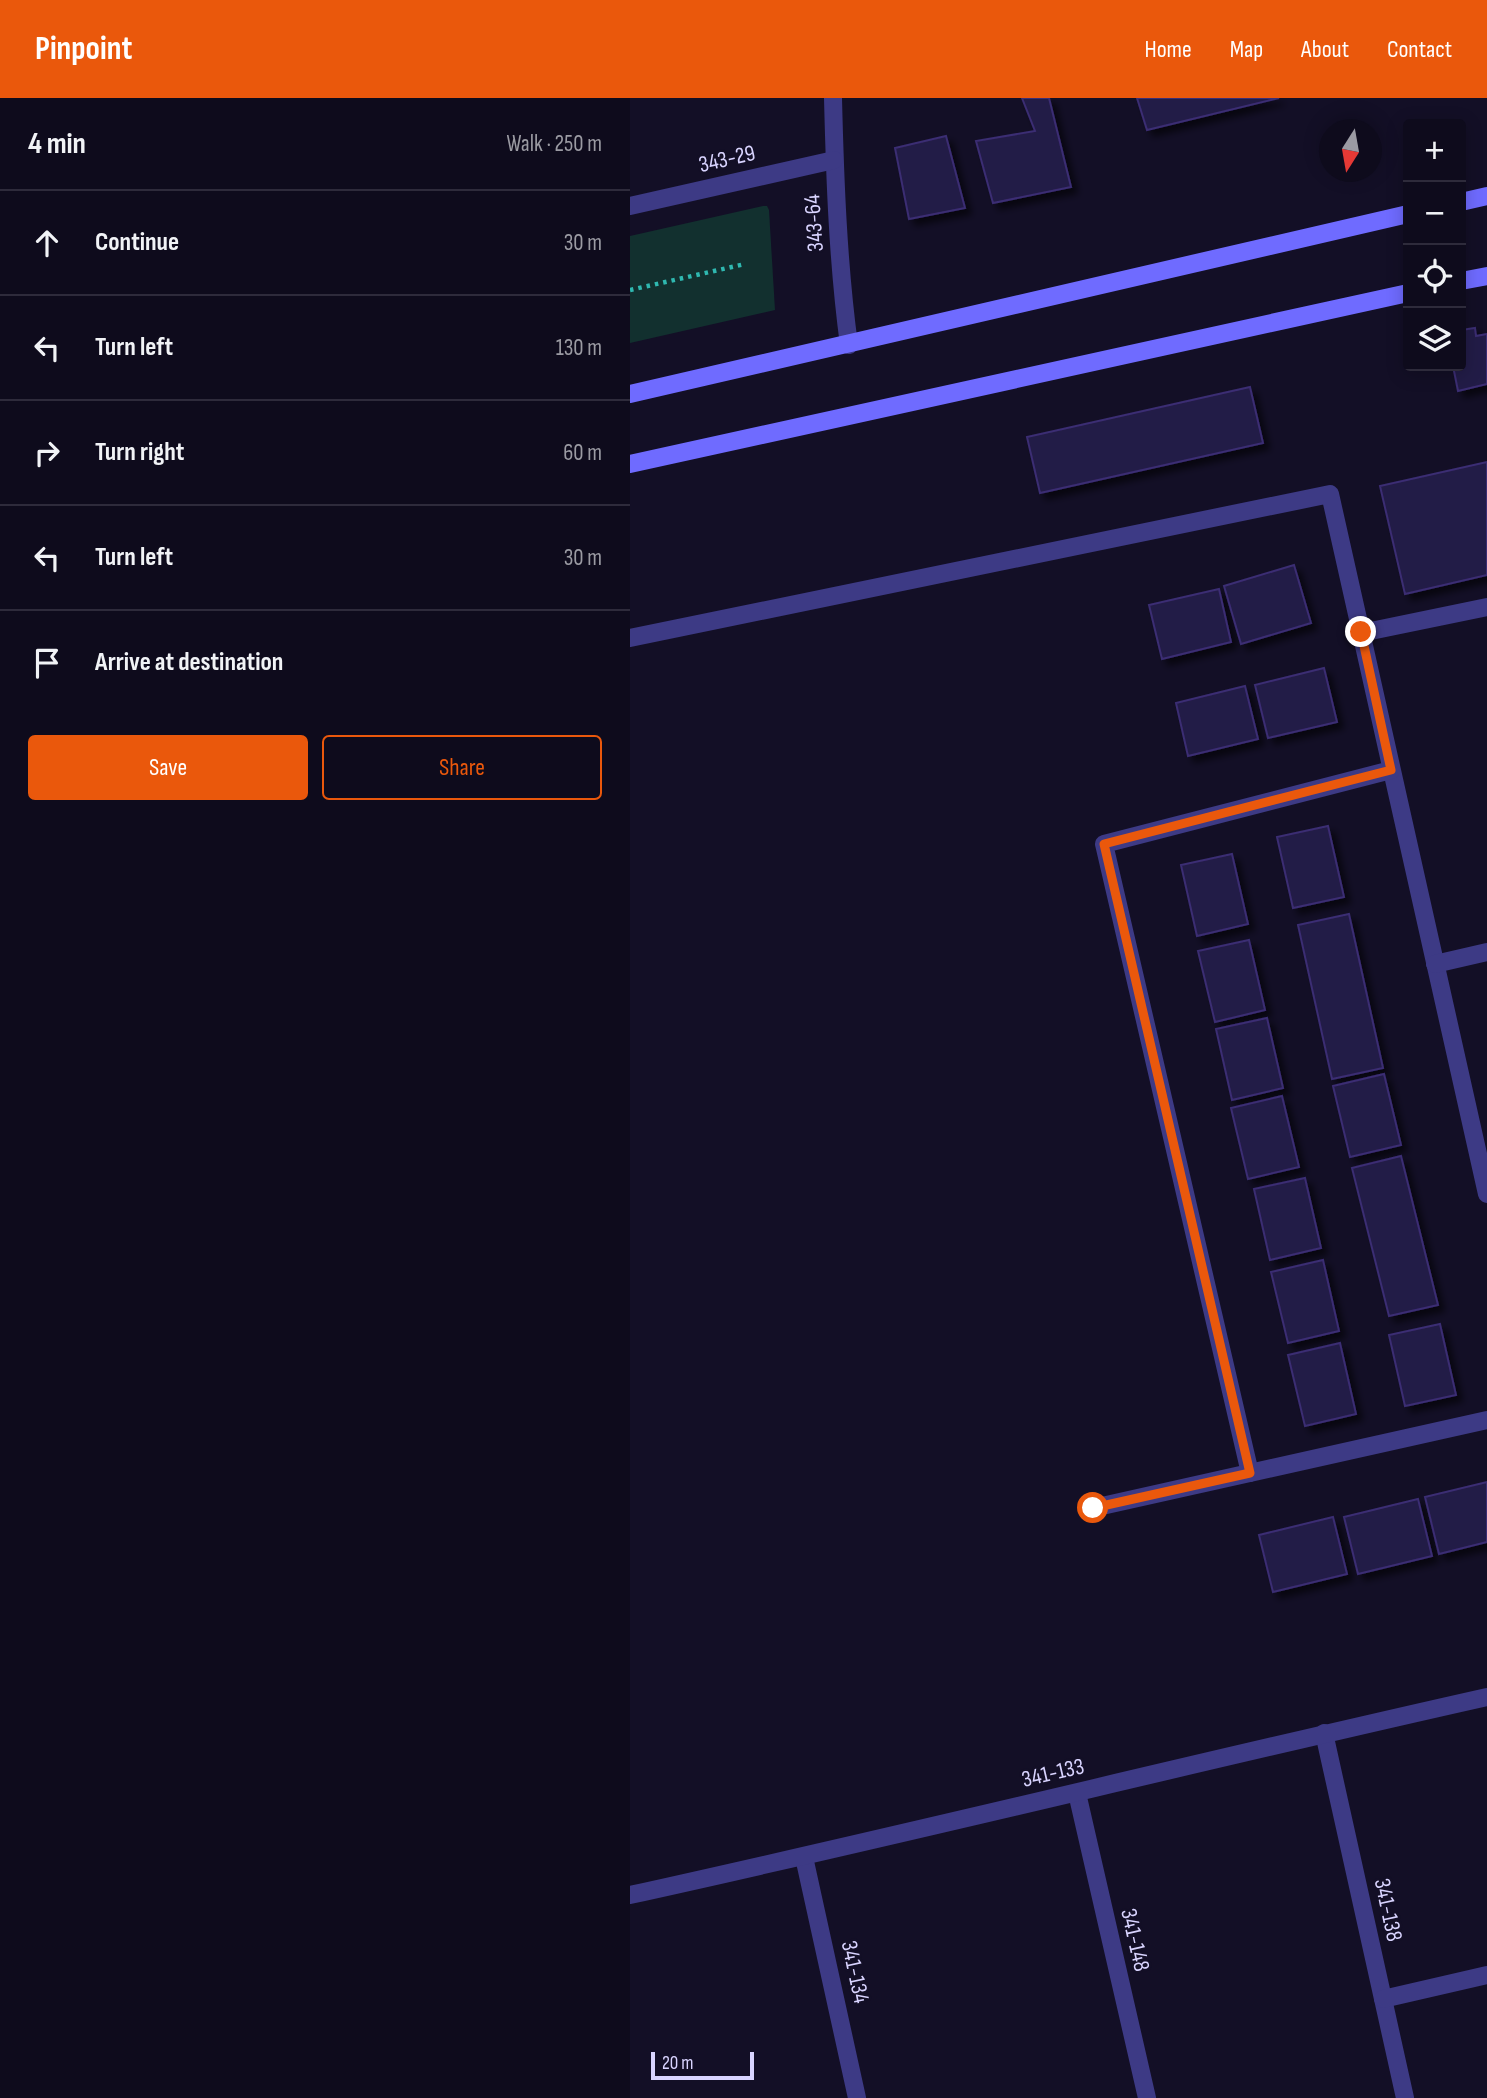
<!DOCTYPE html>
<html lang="en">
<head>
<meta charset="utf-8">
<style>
  body { margin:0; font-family:"Sofia Sans Condensed",sans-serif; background:#171425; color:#f1f3f6 }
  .controls { position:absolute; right:21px; top:21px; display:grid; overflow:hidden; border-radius:7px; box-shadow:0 4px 18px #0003 }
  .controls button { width:63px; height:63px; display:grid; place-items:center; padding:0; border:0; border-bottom:2px solid #2e2b3b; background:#0e0b1c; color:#f1f3f6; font:35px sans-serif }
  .compass { position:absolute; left:689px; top:21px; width:63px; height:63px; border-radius:50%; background:#0e0b1c; box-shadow:0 4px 18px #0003; rotate:191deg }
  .scale { position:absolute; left:21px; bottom:18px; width:103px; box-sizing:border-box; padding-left:7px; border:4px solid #d9d4ff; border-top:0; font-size:19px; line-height:24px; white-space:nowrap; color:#d9d4ff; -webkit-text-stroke:5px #130f26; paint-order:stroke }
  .stop { position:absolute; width:21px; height:21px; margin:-16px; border:5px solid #ea580c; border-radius:50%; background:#fff }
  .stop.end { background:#ea580c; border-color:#fff; box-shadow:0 2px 7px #0008 }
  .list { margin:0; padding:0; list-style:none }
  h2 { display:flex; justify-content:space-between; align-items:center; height:91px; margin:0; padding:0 28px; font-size:30px }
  h2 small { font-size:23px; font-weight:400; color:#9b9ba3 }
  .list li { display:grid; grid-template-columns:46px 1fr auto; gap:21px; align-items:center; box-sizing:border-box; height:105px; padding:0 28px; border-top:2px solid #2e2b3b }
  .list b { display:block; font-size:26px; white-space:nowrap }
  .list em { font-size:23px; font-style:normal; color:#9b9ba3 }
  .actions { display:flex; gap:14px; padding:21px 28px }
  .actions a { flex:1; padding:16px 0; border:2px solid #ea580c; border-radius:7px; text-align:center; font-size:24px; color:#ea580c }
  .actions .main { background:#ea580c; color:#fff }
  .icon { flex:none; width:38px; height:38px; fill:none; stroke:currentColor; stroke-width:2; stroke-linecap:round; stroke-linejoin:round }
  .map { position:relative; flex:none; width:857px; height:2000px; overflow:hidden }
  header { display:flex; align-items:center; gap:42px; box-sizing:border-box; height:98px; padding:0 35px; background:#ea580c; color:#fff }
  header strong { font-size:33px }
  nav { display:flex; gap:38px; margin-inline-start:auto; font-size:24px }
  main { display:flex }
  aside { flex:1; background:#0e0b1c }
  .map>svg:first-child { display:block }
  .green { fill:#12302f }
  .building { fill:#241b47; stroke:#3b2d73; stroke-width:2; filter:url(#shadow) }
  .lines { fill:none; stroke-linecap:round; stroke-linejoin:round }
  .path { stroke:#2fb8b0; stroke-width:4.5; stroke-dasharray:3.5 5; stroke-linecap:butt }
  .street { stroke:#3d3a85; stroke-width:18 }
  .secondary { stroke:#6f6bff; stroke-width:18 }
  .route { stroke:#ea580c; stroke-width:9 }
  .labels { text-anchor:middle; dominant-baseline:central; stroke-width:5; stroke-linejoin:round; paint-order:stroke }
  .street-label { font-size:23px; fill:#d9d4ff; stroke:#130f26 }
</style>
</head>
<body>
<header>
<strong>Pinpoint</strong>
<nav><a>Home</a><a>Map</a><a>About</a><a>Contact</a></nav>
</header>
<main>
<aside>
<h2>4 min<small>Walk · 250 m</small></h2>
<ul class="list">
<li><svg class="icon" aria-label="ahead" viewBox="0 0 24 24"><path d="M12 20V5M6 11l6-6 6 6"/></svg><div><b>Continue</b></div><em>30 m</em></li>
<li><svg class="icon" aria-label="left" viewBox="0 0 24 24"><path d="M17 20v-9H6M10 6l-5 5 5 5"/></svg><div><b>Turn left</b></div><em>130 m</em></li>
<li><svg class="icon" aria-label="right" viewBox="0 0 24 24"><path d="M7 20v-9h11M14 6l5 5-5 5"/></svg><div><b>Turn right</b></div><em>60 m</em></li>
<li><svg class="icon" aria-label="left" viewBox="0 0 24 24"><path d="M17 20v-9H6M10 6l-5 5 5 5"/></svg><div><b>Turn left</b></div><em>30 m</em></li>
<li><svg class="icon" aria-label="arrive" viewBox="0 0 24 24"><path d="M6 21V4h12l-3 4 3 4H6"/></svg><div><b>Arrive at destination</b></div></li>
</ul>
<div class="actions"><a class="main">Save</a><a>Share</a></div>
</aside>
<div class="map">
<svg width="857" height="2000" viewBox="0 0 857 2000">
  <defs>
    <filter id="shadow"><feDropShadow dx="6" dy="6" stdDeviation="3.5" flood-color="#0009"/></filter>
  </defs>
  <rect width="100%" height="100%" fill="#130f26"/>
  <path class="green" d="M133,108h4l2,4 6,100 -145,33v-107z"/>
  <g class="building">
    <path d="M392,0h27l22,89 -78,16 -17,-62 59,-10z"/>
    <path d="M507,0h142l-132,32z"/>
    <path d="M316,38l19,72 -56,11 -14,-71z"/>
    <path d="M845,230l1,8 11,-2v50l-29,7 -5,-25h8v-36z"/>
    <path d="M620,289l13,56 -223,50 -13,-56z"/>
    <path d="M857,364v113l-82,19 -25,-108z"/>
    <path d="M664,467l17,58 -70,21 -17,-58z"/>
    <path d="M589,491l12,53 -69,17 -13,-54z"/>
    <path d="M694,570l13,54 -69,16 -13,-53z"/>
    <path d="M615,588l13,53 -70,17 -12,-53z"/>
    <path d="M698,728l16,71 -51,11 -16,-71z"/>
    <path d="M602,756l16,70 -51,12 -16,-71z"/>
    <path d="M719,816l34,154 -51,11 -34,-154z"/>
    <path d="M619,842l16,70 -50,12 -17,-71z"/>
    <path d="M637,920l16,70 -51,12 -16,-71z"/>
    <path d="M754,976l17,71 -51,12 -17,-71z"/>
    <path d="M652,998l17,71 -51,12 -17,-71z"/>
    <path d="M771,1058l37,149 -49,11 -37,-148z"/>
    <path d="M675,1080l16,70 -51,12 -16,-71z"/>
    <path d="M693,1162l16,71 -51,12 -17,-71z"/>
    <path d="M810,1226l16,71 -51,11 -16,-71z"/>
    <path d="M710,1245l16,71 -51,12 -17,-71z"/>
    <path d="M857,1384v60l-48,12 -14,-57z"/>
    <path d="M788,1401l14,57 -74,18 -14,-57z"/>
    <path d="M703,1419l14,57 -74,18 -14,-57z"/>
  </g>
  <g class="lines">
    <path class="path" d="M0,192l115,-26"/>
    <g class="street">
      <path d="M203,0c2,82 5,165 16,247"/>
      <path d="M0,108l204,-46"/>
      <path d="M731,535l126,-26"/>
      <path d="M0,540l700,-144 157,700"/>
      <path d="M805,866l52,-12"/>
      <path d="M620,1375l-146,-629 287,-74"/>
      <path d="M463,1410l394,-88"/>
      <path d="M694,1635l81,365"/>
      <path d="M447,1695l70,305"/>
      <path d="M174,1759l53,241"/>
      <path d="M0,1797c287,-63 571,-134 857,-198"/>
      <path d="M753,1901l104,-24"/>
    </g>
    <g class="secondary">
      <path d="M831,104l26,-6"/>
      <path d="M831,183l26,-5"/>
      <path d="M0,296l778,-180"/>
      <path d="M0,366l778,-171"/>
    </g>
  </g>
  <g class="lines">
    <path class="route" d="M463,1410l157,-35 -146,-629 287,-74 -30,-138"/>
  </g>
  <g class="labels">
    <g class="street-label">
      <text transform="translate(97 61) rotate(-13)">343-29</text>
      <text transform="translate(184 125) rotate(-94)">343-64</text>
      <text transform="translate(423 1675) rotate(-13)">341-133</text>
      <text transform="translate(758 1812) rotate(78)">341-138</text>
      <text transform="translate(505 1842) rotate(77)">341-148</text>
      <text transform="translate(225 1874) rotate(78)">341-134</text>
    </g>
  </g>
</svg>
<div class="controls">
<button>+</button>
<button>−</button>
<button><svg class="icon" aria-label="locate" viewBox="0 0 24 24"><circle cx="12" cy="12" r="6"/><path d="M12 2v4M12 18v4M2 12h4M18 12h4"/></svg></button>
<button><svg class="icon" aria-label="layers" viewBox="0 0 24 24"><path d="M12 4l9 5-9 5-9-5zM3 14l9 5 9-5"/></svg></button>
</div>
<svg class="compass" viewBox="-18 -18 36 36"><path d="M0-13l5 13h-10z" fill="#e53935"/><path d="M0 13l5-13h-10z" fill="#9b9ba3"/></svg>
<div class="scale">20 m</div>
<div class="stop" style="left:463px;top:1410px"></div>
<div class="stop end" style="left:731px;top:534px"></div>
</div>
</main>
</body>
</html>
